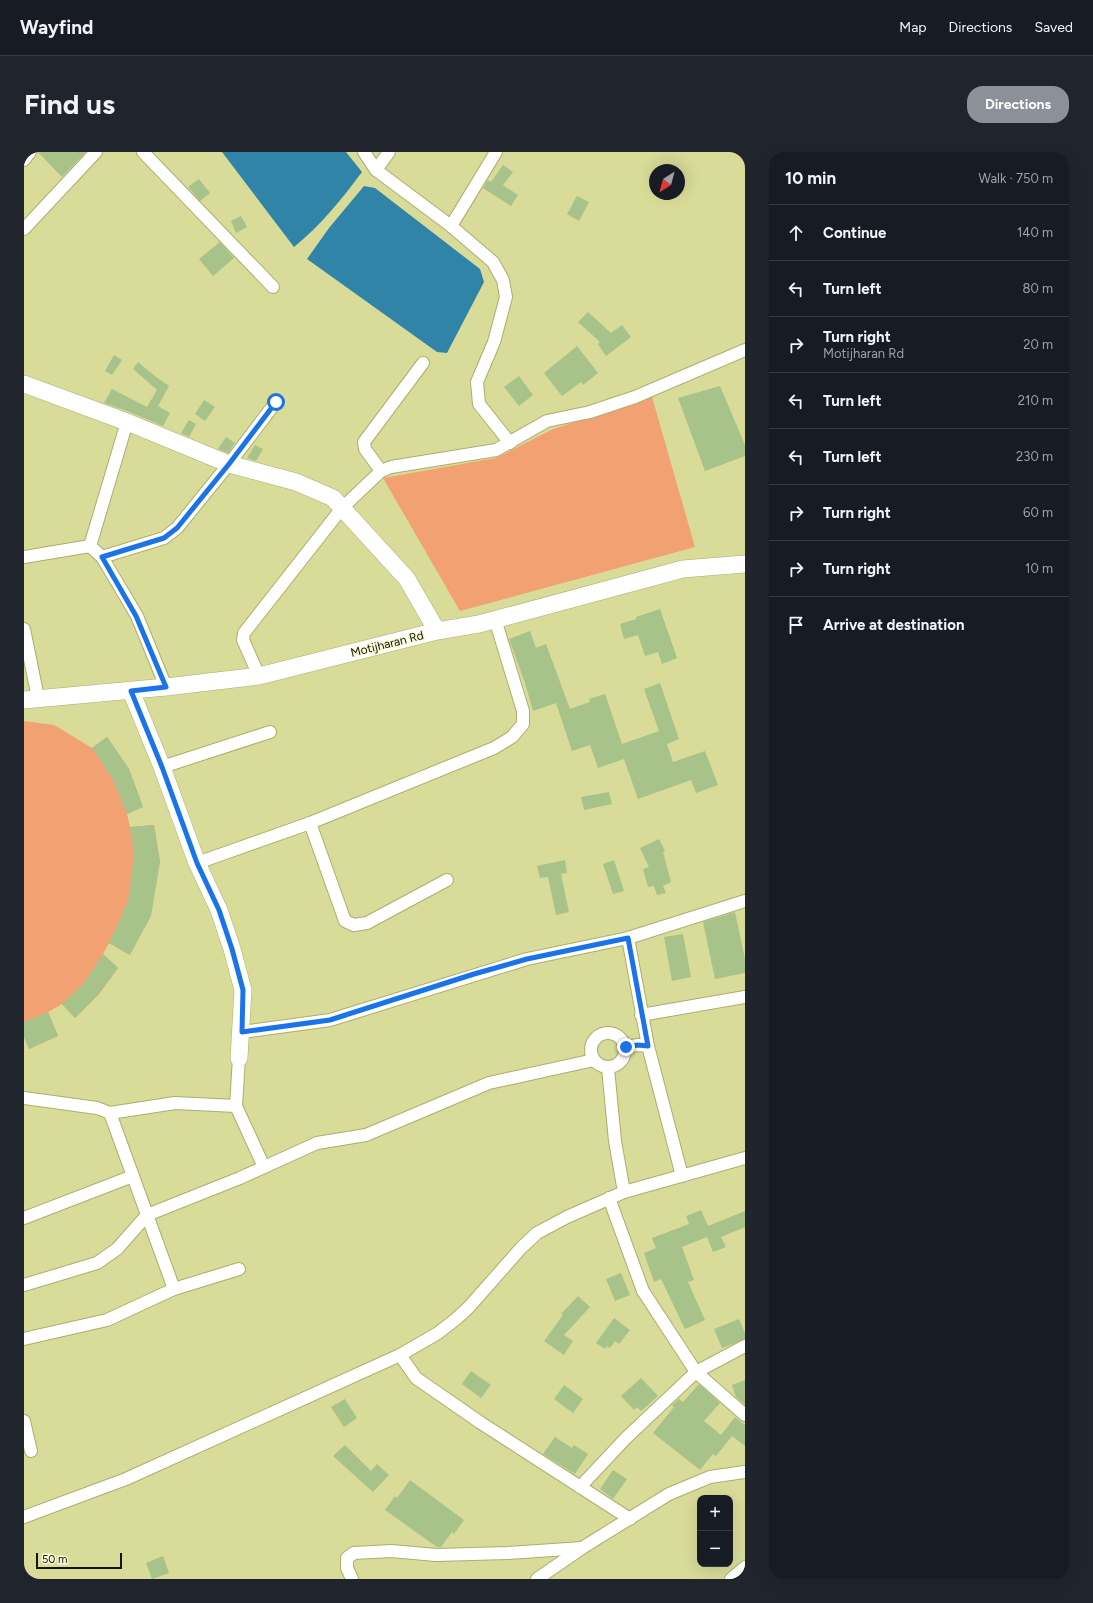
<!DOCTYPE html>
<html lang="en">
<head>
<meta charset="utf-8">
<style>
  body { margin:0; font-family:Figtree,sans-serif; background:#20242c; color:#f1f3f6 }
  .controls { position:absolute; right:12px; bottom:12px; display:grid; overflow:hidden; border-radius:8px; box-shadow:0 4px 16px #0002 }
  .controls button { width:36px; height:36px; display:grid; place-items:center; padding:0; border:0; border-bottom:1px solid #363941; background:#171b24; color:#f1f3f6; font:20px sans-serif }
  .compass { position:absolute; left:625px; top:12px; width:36px; height:36px; border-radius:50%; background:#171b24; box-shadow:0 4px 16px #0002; rotate:216deg }
  .scale { position:absolute; left:12px; bottom:10px; width:86px; box-sizing:border-box; padding-left:4px; border:2px solid #151500; border-top:0; font-size:11px; line-height:14px; white-space:nowrap; color:#151500; -webkit-text-stroke:3px #f8fad9; paint-order:stroke }
  .stop { position:absolute; width:12px; height:12px; margin:-9px; border:3px solid #1a73e8; border-radius:50%; background:#fff }
  .stop.end { background:#1a73e8; border-color:#fff; box-shadow:0 1px 4px #0008 }
  .list { margin:0; padding:0; list-style:none }
  h2 { display:flex; justify-content:space-between; align-items:center; height:52px; margin:0; padding:0 16px; font-size:17px }
  h2 small { font-size:13px; font-weight:400; color:#9ea1a6 }
  .list li { display:grid; grid-template-columns:26px 1fr auto; gap:12px; align-items:center; box-sizing:border-box; height:56px; padding:0 16px; border-top:1px solid #363941 }
  .list b { display:block; font-size:15px; white-space:nowrap }
  .list p { margin:0; font-size:13px; white-space:nowrap; color:#9ea1a6 }
  .list em { font-size:13px; font-style:normal; color:#9ea1a6 }
  .icon { flex:none; width:22px; height:22px; fill:none; stroke:currentColor; stroke-width:2; stroke-linecap:round; stroke-linejoin:round }
  .map { position:relative; flex:none; width:721px; height:1427px; overflow:hidden; border-radius:16px }
  header { display:flex; align-items:center; gap:24px; box-sizing:border-box; height:56px; padding:0 20px; background:#171b24; border-bottom:1px solid #363941 }
  header strong { font-size:19px }
  nav { display:flex; gap:22px; margin-inline-start:auto; font-size:14px }
  .intro { display:flex; align-items:center; justify-content:space-between; box-sizing:border-box; height:96px; padding:0 24px }
  h1 { margin:0; font-size:28px }
  .button { padding:10px 18px; border-radius:16px; background:#8c9099; color:#fff; font-size:14px; font-weight:700 }
  main { display:flex; gap:24px; padding:0 24px }
  aside { flex:1; background:#171b24; border-radius:16px; box-shadow:0 4px 16px #0002 }
  .map>svg:first-child { display:block }
  .green { fill:#f2a173 }
  .water { fill:#2f84a8 }
  .building { fill:#a7c389 }
  .lines { fill:none; stroke-linecap:round; stroke-linejoin:round }
  .street-casing { stroke:#acae6e; stroke-width:14 }
  .secondary-casing { stroke:#acae6e; stroke-width:18 }
  .street { stroke:#fff; stroke-width:12 }
  .secondary { stroke:#fff; stroke-width:17 }
  .route { stroke:#1a73e8; stroke-width:5 }
  .labels { text-anchor:middle; dominant-baseline:central; stroke-width:3; stroke-linejoin:round; paint-order:stroke }
  .street-label { font-size:12px; fill:#151500; stroke:#f8fad9 }
</style>
</head>
<body>
<header>
<strong>Wayfind</strong>
<nav><a>Map</a><a>Directions</a><a>Saved</a></nav>
</header>
<div class="intro"><h1>Find us</h1><a class="button">Directions</a></div>
<main>
<div class="map">
<svg width="721" height="1427" viewBox="0 0 721 1427">
  <rect width="100%" height="100%" fill="#d9db99"/>
  <g class="green">
    <path d="M628,245l43,150 -235,64 -77,-133 113,-20 57,-29z"/>
    <path d="M0,569l30,4 38,23 15,-11 22,32 14,38 -16,7 3,13 24,-2 6,37 -30,93 -21,-12 -6,11 15,14 -20,27 -23,23 -13,-14 -14,8 10,24 -29,13 -5,-12z"/>
  </g>
  <g class="water">
    <path d="M198,0h124l16,20c-20,27 -42,54 -68,75z"/>
    <path d="M340,34l11,2 105,81 4,13 -37,71 -10,-1 -130,-93 22,-31z"/>
  </g>
  <g class="building">
    <path d="M14,0h48l-24,25z"/>
    <path d="M479,13l10,7 -10,13 15,10 -7,11 -28,-18 5,-8 3,2z"/>
    <path d="M175,27l11,14 -10,8 -12,-14z"/>
    <path d="M553,44l12,6 -10,19 -12,-7z"/>
    <path d="M217,64l6,11 -11,6 -5,-12z"/>
    <path d="M196,90l14,16 -21,18 -14,-17z"/>
    <path d="M564,160l23,21 11,-8 9,12 -25,19 -8,-12 2,-2 -22,-20z"/>
    <path d="M553,194l21,27 -15,12 -2,-3 -19,14 -18,-23z"/>
    <path d="M90,203l8,5 -10,15 -7,-4z"/>
    <path d="M114,210l18,15 13,9 -11,20 12,7 -7,13 -36,-15 -23,-8 8,-14 35,18 10,-17 -24,-21z"/>
    <path d="M495,224l14,19 -14,11 -15,-19z"/>
    <path d="M696,234l25,59v11l-40,15 -27,-73z"/>
    <path d="M180,248l11,7 -10,14 -10,-7z"/>
    <path d="M165,268l7,4 -7,13 -8,-4z"/>
    <path d="M202,285l9,6 -7,10 -10,-4z"/>
    <path d="M231,293l8,4 -7,12 -9,-3z"/>
    <path d="M636,457l17,49 -15,6 -4,-12 -13,4 -7,-21 -14,4 -4,-15 16,-5v-2z"/>
    <path d="M506,479l6,17 10,-4 24,65 20,-7 -1,-3 16,-5 17,50 37,-13 -15,-42 16,-6 19,56 -12,5 6,18 32,-11 13,34 -22,8 -5,-13 -53,19 -14,-40 -26,9 -8,-23 -18,6 -16,-48 -23,8 -8,-28 -16,-44z"/>
    <path d="M83,585l22,32 14,38 -16,7 -15,-36 -20,-30z"/>
    <path d="M585,640l3,12 -28,6 -3,-13z"/>
    <path d="M130,673l6,37 -9,54 -21,39 -21,-12 19,-42 6,-46 -4,-28z"/>
    <path d="M635,687l6,12 -2,1 8,30 -8,4 3,7 -9,2 -3,-9 -6,1 -5,-18 6,-2 -9,-19z"/>
    <path d="M541,708l2,13 -6,1 8,38 -13,3 -8,-38 -8,1 -3,-12z"/>
    <path d="M590,708l10,31 -11,3 -10,-30z"/>
    <path d="M711,760l10,47v14l-30,6 -12,-57z"/>
    <path d="M659,782l8,43 -19,4 -8,-44z"/>
    <path d="M79,802l15,14 -20,27 -23,23 -13,-14 22,-21z"/>
    <path d="M24,860l10,24 -29,13 -5,-12v-15z"/>
    <path d="M677,1058l7,16 37,-15v16l-24,10 5,10 -13,5 -6,-15 -25,10 12,33 -6,2 17,38 -20,9 -24,-50 -7,3 -10,-29 12,-5 -4,-10 37,-14 -3,-8z"/>
    <path d="M597,1121l9,22 -15,6 -9,-22z"/>
    <path d="M554,1144l12,11 -26,28 9,6 -9,14 -20,-14 19,-26 -2,-1z"/>
    <path d="M590,1166l16,12 -11,14 -4,-3 -5,7 -3,-2 -2,3 -9,-6z"/>
    <path d="M715,1167l6,14v6l-23,9 -8,-19z"/>
    <path d="M447,1219l20,14 -10,13 -19,-14z"/>
    <path d="M617,1226l17,18 -17,15 -4,-4 -3,3 -13,-14z"/>
    <path d="M721,1228v25l-9,-8 -4,-12z"/>
    <path d="M675,1232l21,19 -16,18 17,14 14,-18 10,8v21l-13,-10 -16,20 -3,-2 -13,16 -47,-37 21,-26 -2,-2 7,-6 4,3z"/>
    <path d="M540,1233l19,14 -10,14 -19,-14z"/>
    <path d="M321,1247l12,19 -13,9 -13,-20z"/>
    <path d="M531,1285l17,11 2,-3 14,9 -13,20 -32,-20z"/>
    <path d="M321,1293l26,26 6,-7 12,11 -16,17 -40,-36z"/>
    <path d="M589,1318l14,9 -14,20 -13,-10z"/>
    <path d="M386,1328l54,40 -10,14 -2,-2 -11,15h-4l-52,-37 10,-14 2,2z"/>
    <path d="M139,1404l6,17 -17,6 -6,-16z"/>
  </g>
  <g class="lines">
    <g class="street-casing">
      <g id="street">
        <path d="M119,0l130,135"/>
        <path d="M340,0l12,18 75,56 42,36 10,18 3,17 -12,45 -17,40 2,22 31,39"/>
        <path d="M0,8l6,-8"/>
        <path d="M352,18l13,-18"/>
        <path d="M427,74l45,-74"/>
        <path d="M0,77l72,-77"/>
        <path d="M103,270l-37,124 12,11 35,59 29,71"/>
        <path d="M357,319l-16,-22 -1,-7 59,-79"/>
        <path d="M0,405l66,-11"/>
        <path d="M78,405l62,-19 13,-10 52,-64 47,-62"/>
        <path d="M0,477l14,69"/>
        <path d="M235,524l-16,-36 1,-7 98,-125 39,-37 10,-4 105,-17 51,-29 43,-9 45,-15 110,-47"/>
        <path d="M138,615l108,-35"/>
        <path d="M286,671l35,98 9,4 13,-2 80,-43"/>
        <path d="M173,711l113,-40 184,-75 18,-11 11,-13v-13l-28,-92"/>
        <path d="M604,786l20,108"/>
        <path d="M617,863l104,-18"/>
        <path d="M218,880l88,-12 197,-61 101,-21 117,-37"/>
        <circle cx="584" cy="898" r="17"/>
        <path d="M602,895l12,-2 10,1 34,130"/>
        <path d="M215,906l-3,48 28,61"/>
        <path d="M584,916l7,73 9,51"/>
        <path d="M0,946l73,10 13,5 65,-10 61,3"/>
        <path d="M86,961l64,176"/>
        <path d="M585,1046l34,93 53,81 49,43"/>
        <path d="M0,1066l109,-42"/>
        <path d="M0,1133l73,-22 20,-14 30,-34 93,-37 77,-35 49,-8 123,-52 105,-23"/>
        <path d="M0,1187l83,-19 67,-31 65,-20"/>
        <path d="M376,1203l16,23 65,45 149,96"/>
        <path d="M0,1269l7,30"/>
        <path d="M556,1335l46,-49 70,-66 49,-26"/>
        <path d="M0,1365l102,-38 274,-124 38,-22 18,-14 13,-12 52,-59 16,-15 30,-16 57,-25 121,-34"/>
        <path d="M328,1427l-5,-11v-10l7,-5 37,-2 45,4 72,-2 74,-5"/>
        <path d="M513,1427l45,-31 87,-54 41,-17 35,-5"/>
        <path d="M707,1427l14,-12"/>
      </g>
    </g>
    <g class="secondary-casing">
      <g id="secondary">
        <path d="M0,232l103,38 102,42 67,18 37,16 74,81 30,52"/>
        <path d="M107,539l31,76 35,96 22,47 13,39 11,41 -4,68"/>
        <path d="M0,548l142,-13 93,-11 178,-45 42,-7 204,-55 62,-5"/>
      </g>
    </g>
    <use href="#street" class="street"/>
    <use href="#secondary" class="secondary"/>
  </g>
  <g class="lines">
    <path class="route" d="M252,250l-47,62 -52,64 -13,10 -62,19 34,59 30,71 -35,4 31,76 35,96 22,47 13,39 11,41 -1,42 88,-12 144,-46 53,-15 101,-21 20,108 -10,-1 -12,2"/>
  </g>
  <g class="labels">
    <g class="street-label">
      <text transform="translate(363 492) rotate(-14)">Motijharan Rd</text>
    </g>
  </g>
</svg>
<div class="controls">
<button>+</button>
<button>−</button>
</div>
<svg class="compass" viewBox="-18 -18 36 36"><path d="M0-13l5 13h-10z" fill="#e53935"/><path d="M0 13l5-13h-10z" fill="#9ea1a6"/></svg>
<div class="scale">50 m</div>
<div class="stop" style="left:252px;top:250px"></div>
<div class="stop end" style="left:602px;top:895px"></div>
</div>
<aside>
<h2>10 min<small>Walk · 750 m</small></h2>
<ul class="list">
<li><svg class="icon" aria-label="ahead" viewBox="0 0 24 24"><path d="M12 20V5M6 11l6-6 6 6"/></svg><div><b>Continue</b></div><em>140 m</em></li>
<li><svg class="icon" aria-label="left" viewBox="0 0 24 24"><path d="M17 20v-9H6M10 6l-5 5 5 5"/></svg><div><b>Turn left</b></div><em>80 m</em></li>
<li><svg class="icon" aria-label="right" viewBox="0 0 24 24"><path d="M7 20v-9h11M14 6l5 5-5 5"/></svg><div><b>Turn right</b><p>Motijharan Rd</p></div><em>20 m</em></li>
<li><svg class="icon" aria-label="left" viewBox="0 0 24 24"><path d="M17 20v-9H6M10 6l-5 5 5 5"/></svg><div><b>Turn left</b></div><em>210 m</em></li>
<li><svg class="icon" aria-label="left" viewBox="0 0 24 24"><path d="M17 20v-9H6M10 6l-5 5 5 5"/></svg><div><b>Turn left</b></div><em>230 m</em></li>
<li><svg class="icon" aria-label="right" viewBox="0 0 24 24"><path d="M7 20v-9h11M14 6l5 5-5 5"/></svg><div><b>Turn right</b></div><em>60 m</em></li>
<li><svg class="icon" aria-label="right" viewBox="0 0 24 24"><path d="M7 20v-9h11M14 6l5 5-5 5"/></svg><div><b>Turn right</b></div><em>10 m</em></li>
<li><svg class="icon" aria-label="arrive" viewBox="0 0 24 24"><path d="M6 21V4h12l-3 4 3 4H6"/></svg><div><b>Arrive at destination</b></div></li>
</ul>
</aside>
</main>
</body>
</html>
